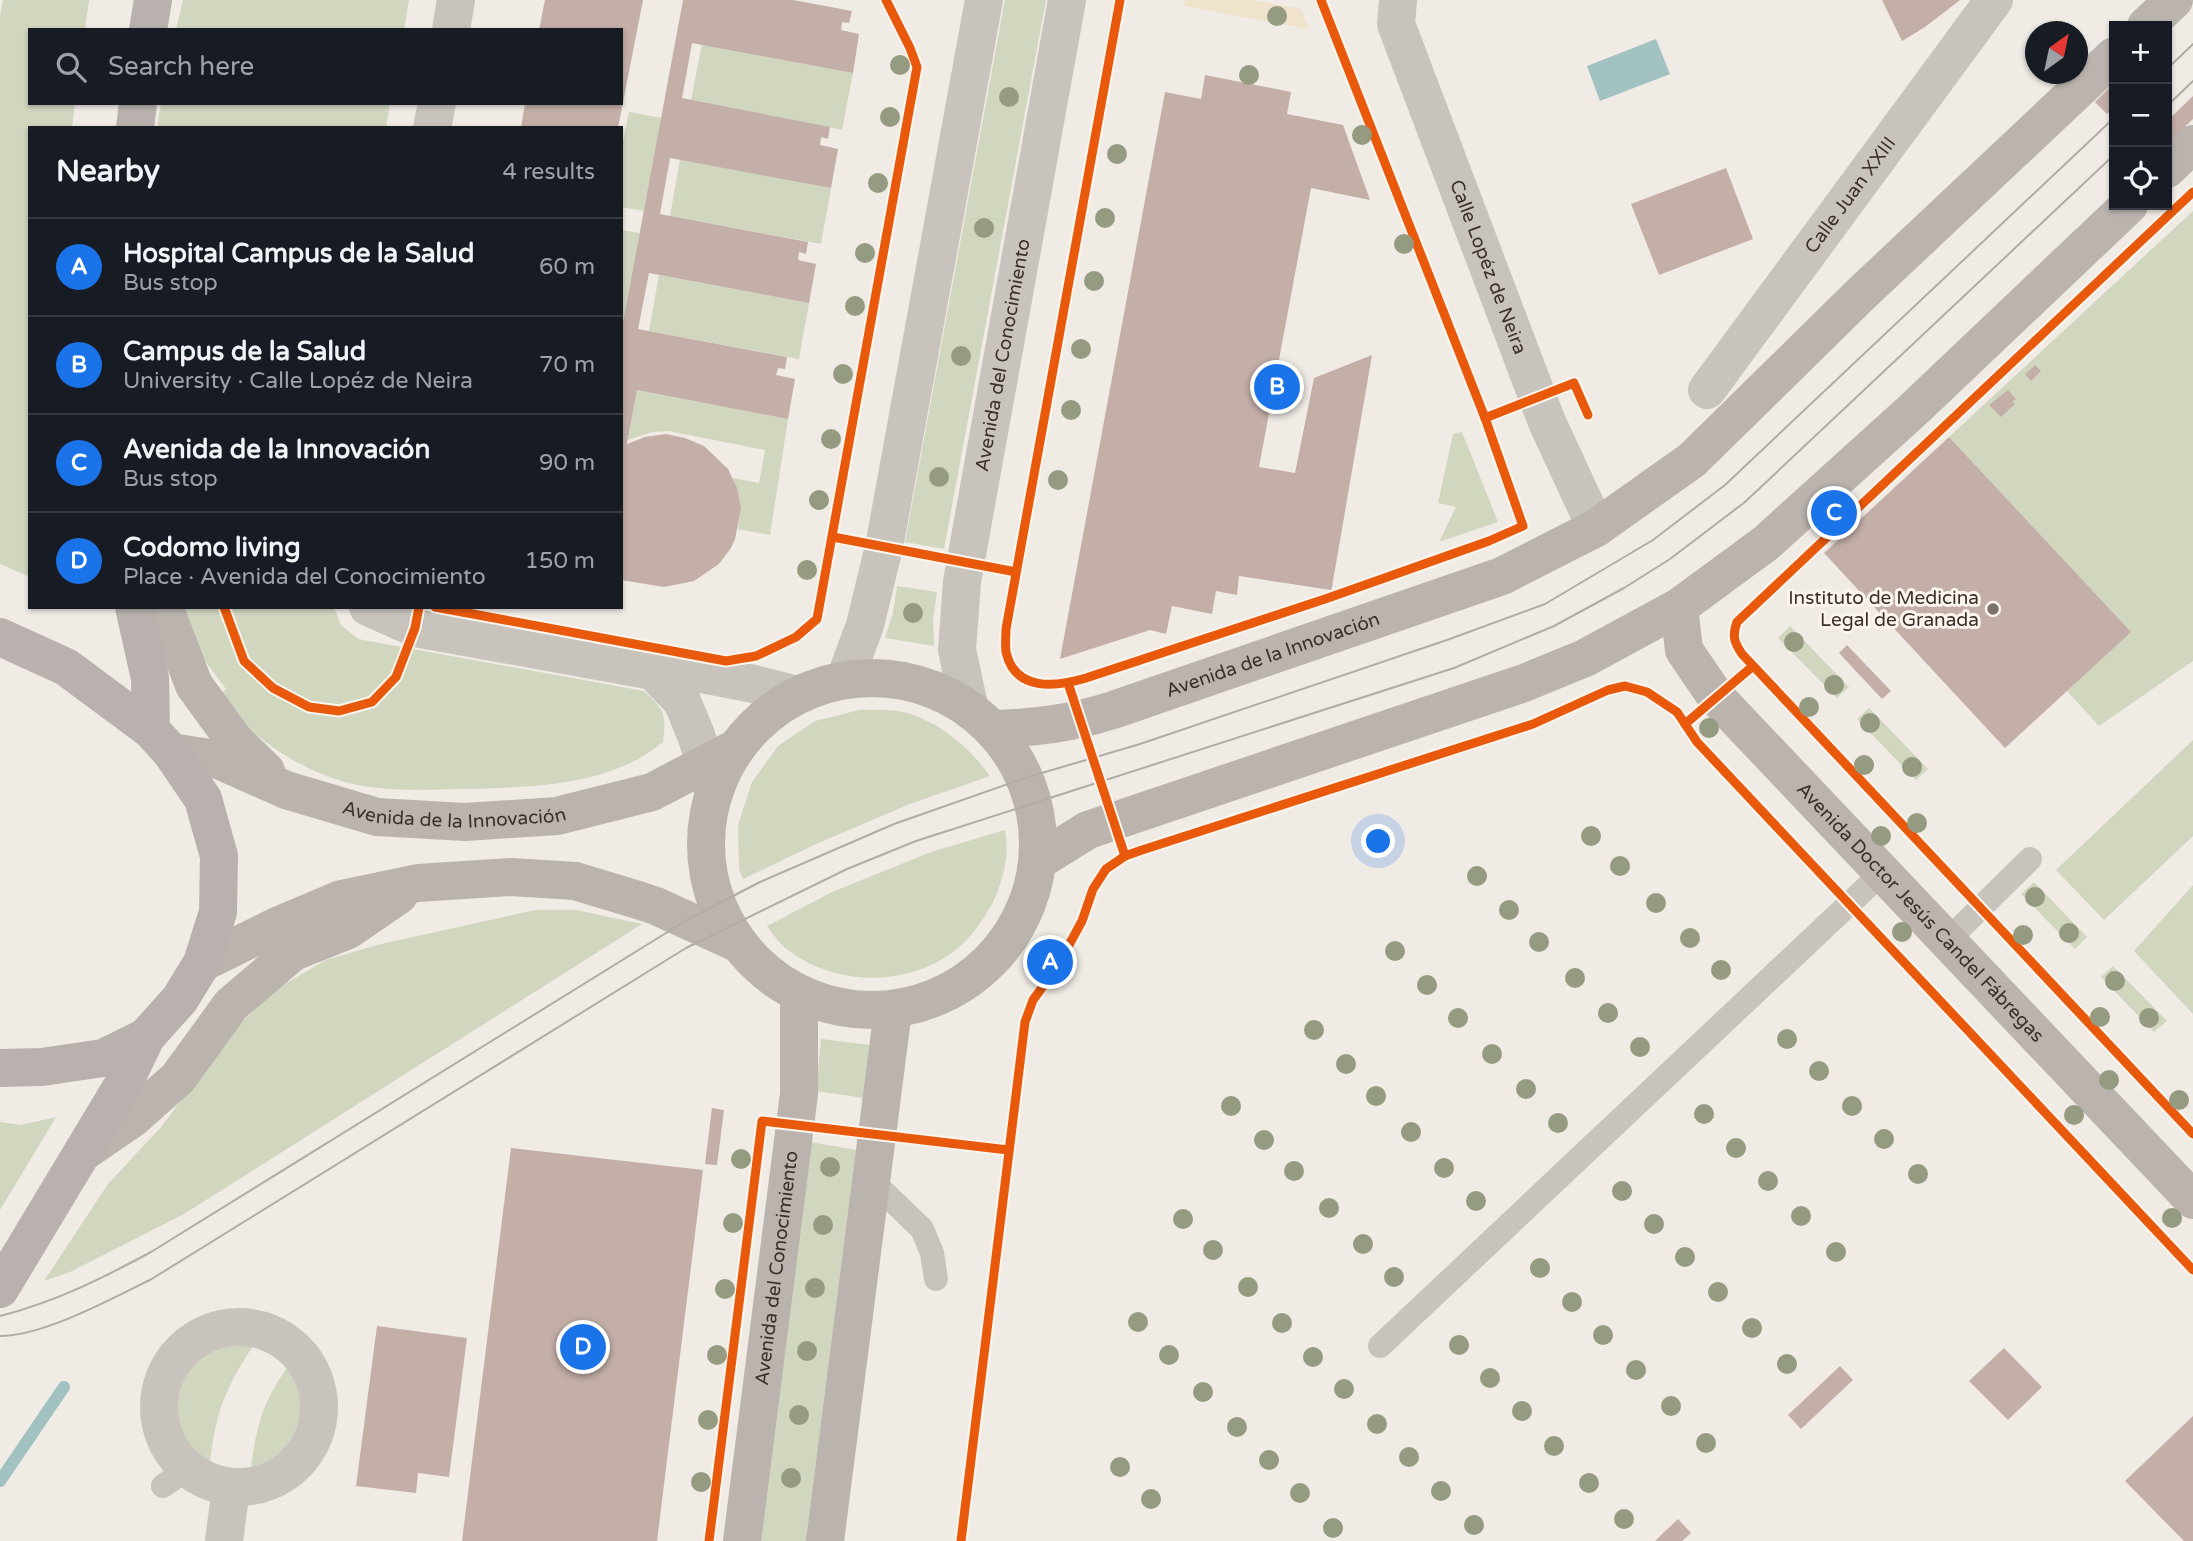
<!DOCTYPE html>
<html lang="en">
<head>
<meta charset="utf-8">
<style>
  body { margin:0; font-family:"Varela Round",sans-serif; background:#20242c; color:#f1f3f6 }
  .controls { position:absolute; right:21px; top:21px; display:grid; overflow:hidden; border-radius:0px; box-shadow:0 2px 5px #0004 }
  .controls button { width:63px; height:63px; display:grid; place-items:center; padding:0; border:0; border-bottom:2px solid #363941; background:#171b24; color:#f1f3f6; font:35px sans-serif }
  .compass { position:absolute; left:2025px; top:21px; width:63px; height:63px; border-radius:50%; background:#171b24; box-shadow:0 2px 5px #0004; rotate:33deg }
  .you { position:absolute; left:1379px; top:842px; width:24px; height:24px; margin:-18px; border:5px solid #fff; border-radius:50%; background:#1a73e8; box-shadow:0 0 0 10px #1a73e833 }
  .badge { display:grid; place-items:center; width:46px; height:46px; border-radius:50%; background:#1a73e8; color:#fff; font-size:23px; font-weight:700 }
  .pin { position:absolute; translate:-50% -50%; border:4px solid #fff; box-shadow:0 2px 7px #0006 }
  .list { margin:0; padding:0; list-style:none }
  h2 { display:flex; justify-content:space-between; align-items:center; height:91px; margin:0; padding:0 28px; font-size:30px }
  h2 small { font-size:23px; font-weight:400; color:#9ea1a6 }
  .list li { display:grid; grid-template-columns:46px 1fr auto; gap:21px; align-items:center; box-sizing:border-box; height:98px; padding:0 28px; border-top:2px solid #363941 }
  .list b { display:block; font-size:26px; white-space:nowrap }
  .list p { margin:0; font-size:23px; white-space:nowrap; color:#9ea1a6 }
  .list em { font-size:23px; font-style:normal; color:#9ea1a6 }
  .icon { flex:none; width:38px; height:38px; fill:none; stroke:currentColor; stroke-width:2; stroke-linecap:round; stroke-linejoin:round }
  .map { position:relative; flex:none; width:2193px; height:1541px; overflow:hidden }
  .search { position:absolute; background:#171b24; box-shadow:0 2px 5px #0004; left:28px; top:28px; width:595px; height:77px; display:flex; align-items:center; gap:18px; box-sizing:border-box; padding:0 24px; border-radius:0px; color:#9ea1a6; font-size:26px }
  .panel { position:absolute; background:#171b24; box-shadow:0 2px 5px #0004; left:28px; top:126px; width:595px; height:483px; border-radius:0px }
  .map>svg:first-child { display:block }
  .green { fill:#d1d6bf }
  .sand { fill:#efe3cc }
  .water { fill:#a1c2c1 }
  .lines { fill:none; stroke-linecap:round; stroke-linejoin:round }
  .stream { stroke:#a1c2c1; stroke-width:12 }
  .building { fill:#c3afa7 }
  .service { stroke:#c9c3be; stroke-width:24 }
  .minor { stroke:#c9c3be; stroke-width:38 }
  .secondary { stroke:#bab3ae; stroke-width:38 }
  .primary { stroke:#b8b1ad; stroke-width:38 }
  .tram { stroke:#b1aca8; stroke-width:2 }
  .cycleway-casing { stroke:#fbf5ee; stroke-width:13 }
  .cycleway { stroke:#e8590c; stroke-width:9 }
  .tree { fill:#959b80 }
  .poi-dot { fill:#7a716c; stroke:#fbf5ee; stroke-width:2.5 }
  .labels { text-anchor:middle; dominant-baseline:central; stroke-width:6; stroke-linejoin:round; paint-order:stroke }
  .street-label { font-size:19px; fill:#3b302b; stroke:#fbf5ee }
  .poi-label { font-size:19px; fill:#3b302b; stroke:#fbf5ee; text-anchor:end }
</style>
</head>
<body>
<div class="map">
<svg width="2193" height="1541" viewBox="0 0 2193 1541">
  <rect width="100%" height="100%" fill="#f0ebe5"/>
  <g class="green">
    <path d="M3,0h86l-4,30h-55v73h45l-3,25h-42v449l-30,-13v-547z"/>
    <path d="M183,0h226l-5,30h-228z"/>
    <path d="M1005,0h41l-102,549 -39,-7z"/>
    <path d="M702,44l151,29 -11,57 -151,-30z"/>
    <path d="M161,103h229l-4,25h-229z"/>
    <path d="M629,112l33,6 -18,93 -23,-4v-56z"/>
    <path d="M680,159l151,29 -10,56 -151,-28z"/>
    <path d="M2193,211v450l-94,65 -32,-35 63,-59 -181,-195z"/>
    <path d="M621,230l19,3 -17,94 -2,-1z"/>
    <path d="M659,275l150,28 -10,56 -150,-28z"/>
    <path d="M637,390l151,29 -18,116 -32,-6 3,-20 -8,-31 26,5 6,-33 -97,-19 -16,1 -24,8z"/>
    <path d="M1462,432l36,90 -59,20 17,-35 -18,-4 15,-69z"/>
    <path d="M897,586l40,6 -4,28 1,26 -49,-8 8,-25z"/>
    <path d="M183,607h151l7,18 17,14 286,52c20,19 23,22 19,51 -55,46 -135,45 -203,47 -37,1 -74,3 -111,-6 -50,-13 -99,-46 -130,-87l7,-7 -24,-32z"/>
    <path d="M1790,626l59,61 -12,11 -59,-60z"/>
    <path d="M1869,708l59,61 -12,11 -59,-61z"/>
    <path d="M859,710c14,0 30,-1 44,2 36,9 66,35 87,64l-80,28 -94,40 -73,35 -4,-10 -1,-44 14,-43 26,-36 37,-25z"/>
    <path d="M2193,740v96l-89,84 -48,-50z"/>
    <path d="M1005,830c5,24 -2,51 -12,72 -11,20 -25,40 -44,53 -50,33 -118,30 -165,-8 -6,-6 -12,-14 -17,-21l65,-34 99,-40z"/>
    <path d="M2034,882l53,55 -12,12 -54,-55z"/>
    <path d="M2193,885v129l-59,-63z"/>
    <path d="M535,910h41l66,14 -458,290 -114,58 -26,9 64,-97 53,-57 70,-94 45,-44 50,-29 55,-16z"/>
    <path d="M2113,966l54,55 -13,11 -53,-55z"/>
    <path d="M821,1039l50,6 -8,53 -47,-7z"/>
    <path d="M56,1117l-56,93v-88l21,3z"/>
    <path d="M811,1142l45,8 -50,391h-46z"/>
    <path d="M234,1345l19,1c-28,43 -37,65 -43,116 -6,-5 -13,-9 -17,-14 -22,-26 -21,-67 6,-89 10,-8 22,-11 35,-14z"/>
    <path d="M287,1368c3,6 9,12 11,19 10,26 -4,58 -26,73 -6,3 -14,5 -21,8 5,-40 12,-67 36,-100z"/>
  </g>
  <path class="sand" d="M1185,0h70l46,9 8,20 -125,-23z"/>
  <path class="water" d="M1656,39l14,35 -70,27 -13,-35z"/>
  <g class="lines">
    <path class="stream" d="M0,1481l64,-94"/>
  </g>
  <g class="building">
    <path d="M545,0h98l-25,128h-97l4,-25h96v-73h-82z"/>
    <path d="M683,0h110l59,11 -3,12 -7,-1 -1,8 18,4 -6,39 -161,-30 -10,55 148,29 -2,12 -7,-2 -1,8 18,4 -7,39 -161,-30 -10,56 148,28 -2,12 -7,-2 -1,8 18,4 -7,39 -160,-30 -11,56 149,28 -2,12 -7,-1 -2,7 19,4 -7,40 -151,-29 -10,54 18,-7 21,-3 19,4 19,8 24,23 9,19 4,21 -6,30 -4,9 -12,16 -25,17 -30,6 -43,-7v-246z"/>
    <path d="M1882,0h78l-35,27 -23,14z"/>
    <path d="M1205,75l86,17 -4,22 56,11 27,75 -59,-12 -52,279 36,6 19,-95 58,-23 -40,232 -1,3 -92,-14 -2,19 -21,-4 -4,23 -40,-8 -6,28 -16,-4 -90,29 105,-567 36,7z"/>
    <path d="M2114,83v24l-7,7 -12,-12z"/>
    <path d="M2193,96v23l-26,25v-23z"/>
    <path d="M1726,168l27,71 -94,36 -28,-71z"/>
    <path d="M2035,365l6,6 -10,10 -6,-7z"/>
    <path d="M2008,390l8,9 -4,3 3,2 -14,13 -12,-12z"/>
    <path d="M1949,437l182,195 -126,116 -181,-195z"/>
    <path d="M1847,645l44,46 -9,8 -43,-46z"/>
    <path d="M712,1108l12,2 -7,55 -12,-1z"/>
    <path d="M511,1148l192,22 -46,371h-195z"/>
    <path d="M377,1326l90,12 -18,139 -31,-4 -2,20 -60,-7z"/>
    <path d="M2004,1348l38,39 -34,33 -39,-39z"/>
    <path d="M1840,1366l13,14 -52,49 -13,-14z"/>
    <path d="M2193,1416v125h-9l-59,-60z"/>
    <path d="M1678,1519l13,14 -9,8h-27z"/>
  </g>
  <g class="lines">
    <g class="service">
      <path d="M1948,940l82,-81"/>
      <path d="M871,1180l51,49 10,24 4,26"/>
      <path d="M1380,1346l503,-474"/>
      <path d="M163,1486l24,-17"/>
    </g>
    <g class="minor">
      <path id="s1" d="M1398,0l-2,24 151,398 49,106"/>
      <path d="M451,30l5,-30"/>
      <path d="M432,128l5,-25"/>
      <path id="s2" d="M1707,390l287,-390"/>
      <path d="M368,607l47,21 238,43 28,-1 73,14 43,11"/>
      <path d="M653,671l29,30 14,34 18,57"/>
      <path d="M845,679l20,-54 19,-78 100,-547"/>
      <path id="s3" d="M970,710l-13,-60 5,-68 105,-582"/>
      <circle cx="239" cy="1407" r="80"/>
      <path d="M224,1541l7,-54"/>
    </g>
    <g class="secondary">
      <path d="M2146,26l28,-26"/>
      <path d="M2167,169l26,-25"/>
      <path d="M164,607l30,78 40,55 32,31"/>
      <path id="s4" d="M1679,607l5,43 32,47 477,503"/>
      <circle cx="872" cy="844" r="166"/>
      <path id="s5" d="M992,729c44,-1 80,-6 121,-19l389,-134 94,-48 96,-68 169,-166 253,-238"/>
      <path id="s6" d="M171,752l45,7 70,31 91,27 88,5 92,-6 95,-24 82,-43"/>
      <path d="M1038,861l50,-31 436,-147 61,-25 94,-51 87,-64 147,-133 216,-205"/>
      <path d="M202,963l75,-37 64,-27 77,-16 93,-6 64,4 63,19 18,6 83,38"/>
      <path d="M82,1153l51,-35 45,-40 53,-73 62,-53 55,-22 51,-35"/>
      <path id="s7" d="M742,1541l57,-447v-99"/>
      <path d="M825,1541l68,-531"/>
    </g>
    <g class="primary">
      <path d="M148,30l5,-30"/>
      <path d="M135,128l3,-25"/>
      <path d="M134,607l16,71 1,52"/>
      <path d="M0,637l66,30 85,63 20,22 32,47 16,57 -1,56 -16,51 -22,36 -34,38 -22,46 -124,206"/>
      <path d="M0,1068l42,-1 61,-9 43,-21"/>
    </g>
    <g class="tram">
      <path d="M2167,69l26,-25"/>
      <path d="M2167,106l26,-25"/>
      <path d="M0,1316c55,-14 101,-37 151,-64l536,-332 73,-38 134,-58 131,-46 115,-34 307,-104 98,-36 108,-64 72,-55 389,-367"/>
      <path d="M0,1336c44,0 110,-37 150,-56l536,-332 161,-79 69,-28 538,-173 100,-42 70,-38 46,-29 75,-57 369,-347"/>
    </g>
    <g class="cycleway-casing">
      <g id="cycleway">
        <path d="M1120,0l-114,629c0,7 -1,16 0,23 9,40 50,35 80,26l242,-80 161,-57 34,-15 -38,-108 -164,-418"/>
        <path d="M2193,192l-456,430c-5,14 -3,20 5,32l451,480"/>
        <path d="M1485,418l89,-35 14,32"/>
        <path d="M833,537l183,35"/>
        <path d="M224,607l20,54 29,27 36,19 30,4 33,-9 24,-25 19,-49 4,-21"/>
        <path d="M435,607l291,54 30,-5 40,-19 21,-18 100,-552 -7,-19 -24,-48"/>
        <path d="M1068,683l57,173"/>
        <path d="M1685,724l68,-58"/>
        <path d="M709,1541l53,-420 246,29"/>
        <path d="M961,1541l64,-519 8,-22 24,-33 25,-46 11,-32 13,-20 19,-13 17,-6 391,-126 75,-34 17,-4 22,6 30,20 20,30 496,528"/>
      </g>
    </g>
    <use href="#cycleway" class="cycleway"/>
  </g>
  <g class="tree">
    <circle cx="1277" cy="16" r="10"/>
    <circle cx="900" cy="65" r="10"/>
    <circle cx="1249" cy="75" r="10"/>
    <circle cx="1009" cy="97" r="10"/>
    <circle cx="890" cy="117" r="10"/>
    <circle cx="1362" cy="135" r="10"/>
    <circle cx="1117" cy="154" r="10"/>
    <circle cx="878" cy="183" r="10"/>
    <circle cx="1105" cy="218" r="10"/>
    <circle cx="984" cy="228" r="10"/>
    <circle cx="1404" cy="244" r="10"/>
    <circle cx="865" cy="253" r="10"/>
    <circle cx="1094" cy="281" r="10"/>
    <circle cx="855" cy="306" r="10"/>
    <circle cx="1081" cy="349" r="10"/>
    <circle cx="961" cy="356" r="10"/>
    <circle cx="843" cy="374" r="10"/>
    <circle cx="1071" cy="410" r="10"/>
    <circle cx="831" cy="439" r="10"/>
    <circle cx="939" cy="477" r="10"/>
    <circle cx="1058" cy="480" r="10"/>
    <circle cx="819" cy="500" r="10"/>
    <circle cx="807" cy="570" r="10"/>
    <circle cx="913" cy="613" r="10"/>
    <circle cx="1794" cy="642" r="10"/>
    <circle cx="1834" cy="685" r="10"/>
    <circle cx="1809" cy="707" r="10"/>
    <circle cx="1870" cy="723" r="10"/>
    <circle cx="1709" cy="728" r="10"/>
    <circle cx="1864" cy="765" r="10"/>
    <circle cx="1912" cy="767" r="10"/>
    <circle cx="1917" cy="823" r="10"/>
    <circle cx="1591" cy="836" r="10"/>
    <circle cx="1881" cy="836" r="10"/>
    <circle cx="1620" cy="866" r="10"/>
    <circle cx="1477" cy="876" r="10"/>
    <circle cx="2035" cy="897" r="10"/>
    <circle cx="1656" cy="903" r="10"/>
    <circle cx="1509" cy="910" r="10"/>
    <circle cx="1902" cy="932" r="10"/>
    <circle cx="2069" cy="933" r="10"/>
    <circle cx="2023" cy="935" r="10"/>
    <circle cx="1690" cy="938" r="10"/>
    <circle cx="1539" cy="942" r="10"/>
    <circle cx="1395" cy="951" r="10"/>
    <circle cx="1721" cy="970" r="10"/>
    <circle cx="1575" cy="978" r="10"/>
    <circle cx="2115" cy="981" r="10"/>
    <circle cx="1427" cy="985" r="10"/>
    <circle cx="1608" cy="1013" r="10"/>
    <circle cx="2100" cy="1017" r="10"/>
    <circle cx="1458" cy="1018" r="10"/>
    <circle cx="2149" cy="1018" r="10"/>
    <circle cx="1314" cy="1030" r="10"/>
    <circle cx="1787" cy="1039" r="10"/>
    <circle cx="1640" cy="1047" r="10"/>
    <circle cx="1492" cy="1054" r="10"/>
    <circle cx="1346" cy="1064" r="10"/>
    <circle cx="1819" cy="1071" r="10"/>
    <circle cx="2109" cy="1080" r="10"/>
    <circle cx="1526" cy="1089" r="10"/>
    <circle cx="1376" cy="1096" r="10"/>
    <circle cx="2179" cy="1100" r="10"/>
    <circle cx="1231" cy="1106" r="10"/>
    <circle cx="1852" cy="1106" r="10"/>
    <circle cx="1704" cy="1114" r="10"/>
    <circle cx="2074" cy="1115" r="10"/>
    <circle cx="1558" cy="1123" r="10"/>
    <circle cx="1411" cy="1132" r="10"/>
    <circle cx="1884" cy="1139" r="10"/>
    <circle cx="1264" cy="1140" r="10"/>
    <circle cx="1736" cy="1148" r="10"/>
    <circle cx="741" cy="1159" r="10"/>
    <circle cx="830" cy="1167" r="10"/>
    <circle cx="1444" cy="1168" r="10"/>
    <circle cx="1294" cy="1171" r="10"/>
    <circle cx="1918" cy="1174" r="10"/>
    <circle cx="1768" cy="1181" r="10"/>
    <circle cx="1622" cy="1191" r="10"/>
    <circle cx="1476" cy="1201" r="10"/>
    <circle cx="1329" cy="1208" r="10"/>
    <circle cx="1801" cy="1216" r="10"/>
    <circle cx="2172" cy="1218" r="10"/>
    <circle cx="1183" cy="1219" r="10"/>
    <circle cx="733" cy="1223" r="10"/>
    <circle cx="1654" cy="1224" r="10"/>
    <circle cx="823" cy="1225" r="10"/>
    <circle cx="1363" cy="1244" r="10"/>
    <circle cx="1213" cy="1250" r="10"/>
    <circle cx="1836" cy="1252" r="10"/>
    <circle cx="1685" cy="1257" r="10"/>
    <circle cx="1540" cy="1268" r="10"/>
    <circle cx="1394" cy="1277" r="10"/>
    <circle cx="1248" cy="1287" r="10"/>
    <circle cx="815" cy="1288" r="10"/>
    <circle cx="725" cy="1289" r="10"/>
    <circle cx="1718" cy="1292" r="10"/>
    <circle cx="1572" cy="1302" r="10"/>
    <circle cx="1138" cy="1322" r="10"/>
    <circle cx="1282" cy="1323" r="10"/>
    <circle cx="1752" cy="1328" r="10"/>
    <circle cx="1603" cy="1335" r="10"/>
    <circle cx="1459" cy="1345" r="10"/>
    <circle cx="807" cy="1351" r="10"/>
    <circle cx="717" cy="1355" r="10"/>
    <circle cx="1169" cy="1355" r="10"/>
    <circle cx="1313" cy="1357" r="10"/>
    <circle cx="1787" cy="1364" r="10"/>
    <circle cx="1636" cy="1370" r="10"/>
    <circle cx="1490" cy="1378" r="10"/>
    <circle cx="1344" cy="1389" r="10"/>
    <circle cx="1203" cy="1392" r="10"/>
    <circle cx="1671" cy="1406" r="10"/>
    <circle cx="1522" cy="1411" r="10"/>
    <circle cx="799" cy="1415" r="10"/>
    <circle cx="708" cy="1420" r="10"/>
    <circle cx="1377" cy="1424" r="10"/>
    <circle cx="1237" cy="1427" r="10"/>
    <circle cx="1706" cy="1443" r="10"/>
    <circle cx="1554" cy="1446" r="10"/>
    <circle cx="1409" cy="1457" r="10"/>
    <circle cx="1269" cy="1460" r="10"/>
    <circle cx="1120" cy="1467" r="10"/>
    <circle cx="791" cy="1478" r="10"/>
    <circle cx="701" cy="1482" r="10"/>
    <circle cx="1589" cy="1483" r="10"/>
    <circle cx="1441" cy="1491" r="10"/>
    <circle cx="1300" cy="1493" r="10"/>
    <circle cx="1151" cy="1499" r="10"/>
    <circle cx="1624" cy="1519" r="10"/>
    <circle cx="1474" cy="1525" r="10"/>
    <circle cx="1333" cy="1528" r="10"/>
  </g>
  <circle class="poi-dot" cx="1993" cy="609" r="7"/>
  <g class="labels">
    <g class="street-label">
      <text stroke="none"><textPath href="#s2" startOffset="242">Calle Juan XXIII</textPath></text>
      <text stroke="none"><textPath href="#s1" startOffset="284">Calle Lopéz de Neira</textPath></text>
      <text stroke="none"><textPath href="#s3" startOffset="360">Avenida del Conocimiento</textPath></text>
      <text stroke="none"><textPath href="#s5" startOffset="292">Avenida de la Innovación</textPath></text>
      <text stroke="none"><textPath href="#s6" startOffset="294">Avenida de la Innovación</textPath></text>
      <text stroke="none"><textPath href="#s4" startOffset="397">Avenida Doctor Jesús Candel Fábregas</textPath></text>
      <text stroke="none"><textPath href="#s7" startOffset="275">Avenida del Conocimiento</textPath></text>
    </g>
    <g class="poi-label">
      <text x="1979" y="598">Instituto de Medicina<tspan x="1979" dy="22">Legal de Granada</tspan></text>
    </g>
  </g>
</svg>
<div class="controls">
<button>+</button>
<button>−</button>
<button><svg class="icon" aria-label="locate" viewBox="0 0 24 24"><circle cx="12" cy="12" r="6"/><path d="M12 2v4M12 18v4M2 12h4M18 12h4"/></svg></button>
</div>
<svg class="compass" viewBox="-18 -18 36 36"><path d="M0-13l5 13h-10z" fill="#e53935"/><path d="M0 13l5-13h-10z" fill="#9ea1a6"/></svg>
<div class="you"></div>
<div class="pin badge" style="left:1050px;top:962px">A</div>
<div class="pin badge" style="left:1277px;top:387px">B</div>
<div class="pin badge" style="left:1834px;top:513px">C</div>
<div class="pin badge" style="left:583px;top:1347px">D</div>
<div class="search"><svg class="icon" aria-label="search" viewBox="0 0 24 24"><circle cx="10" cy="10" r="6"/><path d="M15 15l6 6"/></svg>Search here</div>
<section class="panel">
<h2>Nearby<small>4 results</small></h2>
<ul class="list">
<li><span class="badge">A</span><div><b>Hospital Campus de la Salud</b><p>Bus stop</p></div><em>60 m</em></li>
<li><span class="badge">B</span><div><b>Campus de la Salud</b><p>University · Calle Lopéz de Neira</p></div><em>70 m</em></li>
<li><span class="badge">C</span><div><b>Avenida de la Innovación</b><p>Bus stop</p></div><em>90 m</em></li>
<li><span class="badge">D</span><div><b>Codomo living</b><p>Place · Avenida del Conocimiento</p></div><em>150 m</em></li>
</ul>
</section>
</div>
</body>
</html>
